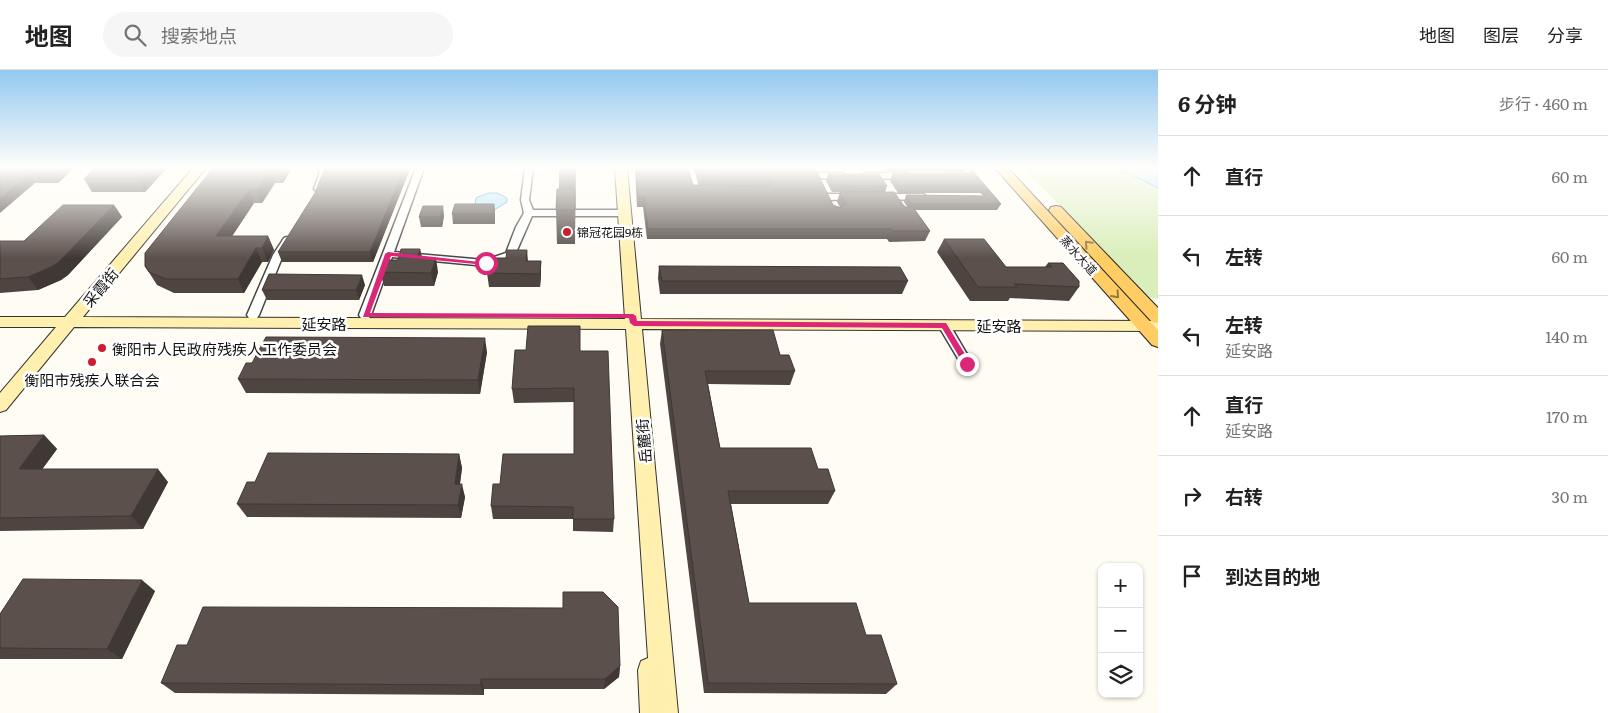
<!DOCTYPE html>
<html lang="zh">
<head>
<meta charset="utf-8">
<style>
  body { margin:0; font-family:Literata,"Noto Sans SC",serif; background:#f6f6f6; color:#222 }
  .controls { position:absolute; right:15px; bottom:15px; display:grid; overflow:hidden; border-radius:10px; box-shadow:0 1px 4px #0004 }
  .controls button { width:45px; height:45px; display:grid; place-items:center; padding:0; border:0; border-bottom:1px solid #e0e0e0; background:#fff; color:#222; font:25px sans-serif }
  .stop { position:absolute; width:15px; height:15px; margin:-11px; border:4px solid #db2777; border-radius:50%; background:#fff }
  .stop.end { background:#db2777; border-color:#fff; box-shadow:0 1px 5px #0008 }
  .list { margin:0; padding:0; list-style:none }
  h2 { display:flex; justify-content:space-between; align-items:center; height:65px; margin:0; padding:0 20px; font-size:21px }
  h2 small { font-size:16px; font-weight:400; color:#767676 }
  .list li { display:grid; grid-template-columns:32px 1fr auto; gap:15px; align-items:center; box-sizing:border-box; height:80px; padding:0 20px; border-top:1px solid #e0e0e0 }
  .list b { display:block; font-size:19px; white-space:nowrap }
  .list p { margin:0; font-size:16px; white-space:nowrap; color:#767676 }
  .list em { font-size:16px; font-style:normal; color:#767676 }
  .icon { flex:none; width:28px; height:28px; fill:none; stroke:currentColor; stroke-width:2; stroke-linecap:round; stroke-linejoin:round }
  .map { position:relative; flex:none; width:1158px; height:643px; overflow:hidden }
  header { display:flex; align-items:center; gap:30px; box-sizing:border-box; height:70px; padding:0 25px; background:#fff; border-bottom:1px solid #e0e0e0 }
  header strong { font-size:24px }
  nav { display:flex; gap:28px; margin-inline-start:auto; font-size:18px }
  .search { width:350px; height:45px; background:#f6f6f6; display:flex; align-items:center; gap:12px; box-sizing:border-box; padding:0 18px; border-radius:28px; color:#767676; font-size:19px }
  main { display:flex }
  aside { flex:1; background:#fff }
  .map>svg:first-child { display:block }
  .green { fill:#d9eeba }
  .water { fill:#b5e6fb; stroke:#35a4d8 }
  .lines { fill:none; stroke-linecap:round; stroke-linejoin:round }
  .street-casing { stroke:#444; stroke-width:3 }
  .secondary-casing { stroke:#333; stroke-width:2 }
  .primary-casing { stroke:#222; stroke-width:2 }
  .street { fill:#fff; fill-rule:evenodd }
  .secondary { fill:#fff0af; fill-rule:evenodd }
  .primary { fill:#ffcd64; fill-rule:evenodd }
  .wall { fill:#4e4541 }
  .shaded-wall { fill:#403835 }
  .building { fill:#5b504c; stroke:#403835 }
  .oneway { stroke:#94783f }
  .route { fill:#db2777 }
  .poi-dot { fill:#cd1c33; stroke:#fff; stroke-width:2 }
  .labels { text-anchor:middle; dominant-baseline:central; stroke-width:5; stroke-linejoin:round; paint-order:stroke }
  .far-poi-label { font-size:12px; fill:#111; stroke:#fff; text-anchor:start }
  .far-street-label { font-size:12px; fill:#111; stroke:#fff }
  .street-label { font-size:15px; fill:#111; stroke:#fff }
  .poi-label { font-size:15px; fill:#111; stroke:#fff; text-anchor:start }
</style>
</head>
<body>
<header>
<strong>地图</strong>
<div class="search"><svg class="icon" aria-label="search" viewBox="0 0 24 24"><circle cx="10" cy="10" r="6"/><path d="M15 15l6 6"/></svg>搜索地点</div>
<nav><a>地图</a><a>图层</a><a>分享</a></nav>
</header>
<main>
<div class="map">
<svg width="1158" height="643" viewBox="0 0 1158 643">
  <rect width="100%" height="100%" fill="#fffcf4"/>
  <path class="green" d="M1024,98h94l40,20v111l-12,-2z"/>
  <g class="water">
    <path d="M1118,98h40v20z"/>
    <path d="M488,123h9l10,5v4l-13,8 -19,-5 1,-7z"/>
  </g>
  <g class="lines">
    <g class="street-casing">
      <g id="street">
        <path d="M317,98h9l2,4 -6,17 -4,3 -4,-3 6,-17z"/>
        <path d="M416,98h8l-30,84 91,8 21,-7 10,-26 8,-14 -3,-13 4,-32h8l-4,32 4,10h85l5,3 -5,3h-86l-18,41 -28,9 -94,-9 -21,58 -2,3h-8l-2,-3z"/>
        <path d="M686,98h8l5,20 9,1v4h-16z"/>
        <path d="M818,103h25l4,3 -4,3 -28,-1 -1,-2z"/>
        <path d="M865,103h43l4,3 -4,3 -46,-1 -1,-2z"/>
        <path d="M855,124l3,1v4l-30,1 -4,-3 4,-3z"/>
        <path d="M880,124h43l4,3 -4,3 -46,-1v-4z"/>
        <path d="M287,167l5,3 -9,15 -24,60 -2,3h-8l-2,-3 26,-60 11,-17z"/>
        <path d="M944,251l4,1 23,39 2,3 -2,3h-8l-25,-42z"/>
      </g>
    </g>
    <g class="secondary-casing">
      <path id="secondary" d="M193,98h13l-123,149 542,2 -10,-151h12l14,151 517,2v10l-516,-2 36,384h-38l-2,-43 3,-9 7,-3 -22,-329 -552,-2 -68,83 -6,2v-19l56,-66h-56v-10h65z"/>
    </g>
    <g class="primary-casing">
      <g id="primary">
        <path d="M995,98h13l150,162v17l-6,-2z"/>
        <path d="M1056,136l5,1 97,101v15l-6,-1 -101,-109 -2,-3 2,-3z"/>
      </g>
    </g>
    <use href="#street" class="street"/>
    <use href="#secondary" class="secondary"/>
    <use href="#primary" class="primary"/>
  </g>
  <g class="wall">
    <path d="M0,98h74l-16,15h-23z"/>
    <path d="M167,98l-22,24h-53l-8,-13z"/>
    <path d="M213,98h79l-9,15h-8l-13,20h-8l-22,33h36l6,14 -6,12h-6l-18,31h-70l-17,-8 -12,-19z"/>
    <path d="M559,98h17l-1,76h-18l-1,-34 3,-21z"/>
    <path d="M635,98h53l5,17h7l-5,-17h120l18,37 7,2 -3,-5 3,-10h-8l-6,-11 2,-7 59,12 -2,6 19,14 4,2 -4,-6 2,-7 78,1 -4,-3h-82l-8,-12 2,-7 77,-1 20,17 -3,4 3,-4 12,14 -4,6h-82l15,21 -5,10 -36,1 -2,-3h-240l-4,-32h-6z"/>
    <path d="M883,98h83l-2,4 -79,-1z"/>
    <path d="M410,99l-37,93h-91l-4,-10z"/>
    <path d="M114,135l8,12 -54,58 -7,5 -23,10 -38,3v-52h24z"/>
    <path d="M452,144h43v10h-42z"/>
    <path d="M444,146l-2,11h-21l-2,-10z"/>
    <path d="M944,169l62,28h39l3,-4 31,24 -10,14 -59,-3 -2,3h-38l-33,-49z"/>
    <path d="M420,179l2,9 16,14 -4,14h-50l-4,-14 18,-12z"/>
    <path d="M527,180l1,11h13v14l-1,12h-51l-2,-14 19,-15z"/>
    <path d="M659,196l249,15 -6,13h-242l-2,-16z"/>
    <path d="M365,215l-6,15h-92l-5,-10z"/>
    <path d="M662,260l118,25 15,16 -5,14 -82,-1 12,64 98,21 17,22 -7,13h-97l18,99 117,32 31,49 -11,10 -182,-1 -44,-349z"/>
    <path d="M580,281l34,168 -1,13 -40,-1v-12h-80l-2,-13 9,-22 74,-30v-52l-60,1 -2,-14z"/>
    <path d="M487,282l-7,42 -234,-1 -8,-14z"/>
    <path d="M44,365l13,14 -15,20 126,13 -25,47 -143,2v-95z"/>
    <path d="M459,384l3,14 -2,16 5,13 -4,21 -214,-1 -10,-13 18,-22z"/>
    <path d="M155,521l-33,68h-122v-45z"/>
    <path d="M620,596l-1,11 -15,12h-120v6l-309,-2 -14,-10z"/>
  </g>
  <g class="shaded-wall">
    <path d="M58,98h16l-16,15 -6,-9z"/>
    <path d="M148,98h19l-22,24 -7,-13z"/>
    <path d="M279,98h13v1l-9,14 -5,-13z"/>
    <path d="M404,98l6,1 -37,93 -3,-10z"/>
    <path d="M270,100l5,13 -13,20 -5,-13z"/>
    <path d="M29,104l6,9 -35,30v-15z"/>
    <path d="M249,120l5,13 -31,47 -7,-14z"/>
    <path d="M494,134l1,10v10l-1,-10z"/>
    <path d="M114,135l8,12 -54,58 -7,5 -23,10 -10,-13z"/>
    <path d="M443,136l1,10 -2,11 -2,-10z"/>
    <path d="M268,166l6,14 -6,12 -6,-14z"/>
    <path d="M256,178l6,14 -18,31 -6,-14z"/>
    <path d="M420,179l3,14 -6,-5z"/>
    <path d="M436,188l2,14 -4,14 -3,-13z"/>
    <path d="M541,191v14l-1,12v-13z"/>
    <path d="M362,205l3,10 -6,15 -3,-10z"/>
    <path d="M485,268l2,14 -7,42 -2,-14z"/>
    <path d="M44,365l13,14 -24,33 -14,-13z"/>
    <path d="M459,384l3,14 -4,29 -3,-13z"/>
    <path d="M158,399l10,13 -25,47 -12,-13z"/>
    <path d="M462,414l3,13 -4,21 -3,-13z"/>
    <path d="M142,510l13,11 -33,68 -15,-10z"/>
    <path d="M620,596l-1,11 -15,12 1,-10z"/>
    <path d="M481,609l3,10v6l-3,-10z"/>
  </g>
  <g class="building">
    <path d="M0,98h58l-6,6h-23l-29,24z"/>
    <path d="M95,98h53l-10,11h-54z"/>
    <path d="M213,98h66l-1,2h-8l-13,20h-8l-33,46h52l-6,12h-6l-18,31h-72l-17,-7 -4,-6v-13z"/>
    <path d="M325,98h79l-34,84h-92l37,-59z"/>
    <path d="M636,98h52l5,17 74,2 6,-5 -6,-5 -65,-1 -3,-8h116l18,37 7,3 6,-4 -6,-12h54l10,14 4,2 4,-2 18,25h-37l-2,-2h-243l-4,-32h-6z"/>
    <path d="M972,100l17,20 -6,-4h-82l-9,-12 77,-1z"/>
    <path d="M828,104h51l8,12 -53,-1z"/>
    <path d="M557,119h18v21h-19z"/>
    <path d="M989,120l12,14h-89l-6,-9 77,1 6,-3z"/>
    <path d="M455,134h39v10h-42z"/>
    <path d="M63,135h51l-55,57 -8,5 -23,10 -28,2v-38h24z"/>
    <path d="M423,136h20l-3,11h-21z"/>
    <path d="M944,169h40l22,28h46l-4,-4h15l16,18v6l-65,-3 3,3h-39z"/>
    <path d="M401,179h19l-3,9h19l-5,15 -51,-1 4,-12h14z"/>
    <path d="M507,180h20l-1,11h15l-1,13 -53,-1 3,-15h16z"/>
    <path d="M659,196l241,1 8,14h-246z"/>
    <path d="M269,204l93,1 -6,15h-94z"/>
    <path d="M528,256h52v25h28l6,168h-41v-12l-82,-1 2,-22h7l3,-30h71v-66l-62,1 3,-39h11z"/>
    <path d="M662,260h111l7,25h9l6,16h-90l15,77h91l7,21h10l7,22h-107l21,112h107l10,32h15l16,49 -189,-1z"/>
    <path d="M266,267l219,1 -7,42 -240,-1 8,-16h6z"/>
    <path d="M44,365l-25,34h139l-27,47 -131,2v-82z"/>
    <path d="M268,383l191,1 -4,30h7l-4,21 -221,-1 10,-22h8z"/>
    <path d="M23,509l119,1 -35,69 -107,-1v-34z"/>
    <path d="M563,522h40l15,15 2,59 -15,13h-124v6l-320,-2 16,-38h10l16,-38 360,1z"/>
  </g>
  <defs><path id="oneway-chevron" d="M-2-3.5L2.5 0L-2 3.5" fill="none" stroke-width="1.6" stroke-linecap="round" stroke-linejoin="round" transform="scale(1.25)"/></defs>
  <g class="oneway">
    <use href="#oneway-chevron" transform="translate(1088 174) rotate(-133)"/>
    <use href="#oneway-chevron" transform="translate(1116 225) rotate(48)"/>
  </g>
  <linearGradient id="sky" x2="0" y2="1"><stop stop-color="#93c8f0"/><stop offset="0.52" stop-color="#fffefa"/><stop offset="1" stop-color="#fffefa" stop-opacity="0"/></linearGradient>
  <rect width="1158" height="188" fill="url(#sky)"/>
  <path class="route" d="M388,182l101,11 -3,2 -95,-9 -21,57 263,1 3,2 1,5 307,2h2l25,41 -7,1 -22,-37 -308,-2 -4,-3 -1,-5 -266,-1 22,-63z"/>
  <g class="poi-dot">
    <circle cx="567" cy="162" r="5"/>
    <circle cx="102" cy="278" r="5"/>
    <circle cx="92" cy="292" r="5"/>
  </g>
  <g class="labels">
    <g class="far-poi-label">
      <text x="577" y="162">锦冠花园9栋</text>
    </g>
    <g class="far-street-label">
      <text transform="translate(1079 185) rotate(48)">蒸水大道</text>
    </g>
    <g class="street-label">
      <text transform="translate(100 217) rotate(-50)">采霞街</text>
      <text x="324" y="253">延安路</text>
      <text x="999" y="255">延安路</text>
      <text transform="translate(643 371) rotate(-95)">岳麓街</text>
    </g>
    <g class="poi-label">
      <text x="112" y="278">衡阳市人民政府残疾人工作委员会</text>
      <text x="92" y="309" text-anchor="middle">衡阳市残疾人联合会</text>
    </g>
  </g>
</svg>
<div class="controls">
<button>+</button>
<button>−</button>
<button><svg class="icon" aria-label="layers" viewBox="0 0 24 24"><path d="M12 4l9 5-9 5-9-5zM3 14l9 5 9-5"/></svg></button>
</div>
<div class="stop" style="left:486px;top:193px"></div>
<div class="stop end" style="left:967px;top:294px"></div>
</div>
<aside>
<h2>6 分钟<small>步行 · 460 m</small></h2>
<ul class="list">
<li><svg class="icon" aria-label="ahead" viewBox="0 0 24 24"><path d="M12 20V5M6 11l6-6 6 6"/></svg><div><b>直行</b></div><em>60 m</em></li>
<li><svg class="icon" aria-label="left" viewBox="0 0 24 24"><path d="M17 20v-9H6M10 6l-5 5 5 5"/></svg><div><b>左转</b></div><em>60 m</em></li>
<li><svg class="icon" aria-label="left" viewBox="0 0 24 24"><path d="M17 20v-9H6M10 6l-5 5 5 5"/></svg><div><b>左转</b><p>延安路</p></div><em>140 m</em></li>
<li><svg class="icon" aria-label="ahead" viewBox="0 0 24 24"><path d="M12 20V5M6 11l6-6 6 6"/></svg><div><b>直行</b><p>延安路</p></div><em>170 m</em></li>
<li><svg class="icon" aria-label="right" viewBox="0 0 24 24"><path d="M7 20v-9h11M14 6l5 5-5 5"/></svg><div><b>右转</b></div><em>30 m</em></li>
<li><svg class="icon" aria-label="arrive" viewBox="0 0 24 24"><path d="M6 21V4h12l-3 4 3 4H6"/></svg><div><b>到达目的地</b></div></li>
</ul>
</aside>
</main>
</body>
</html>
